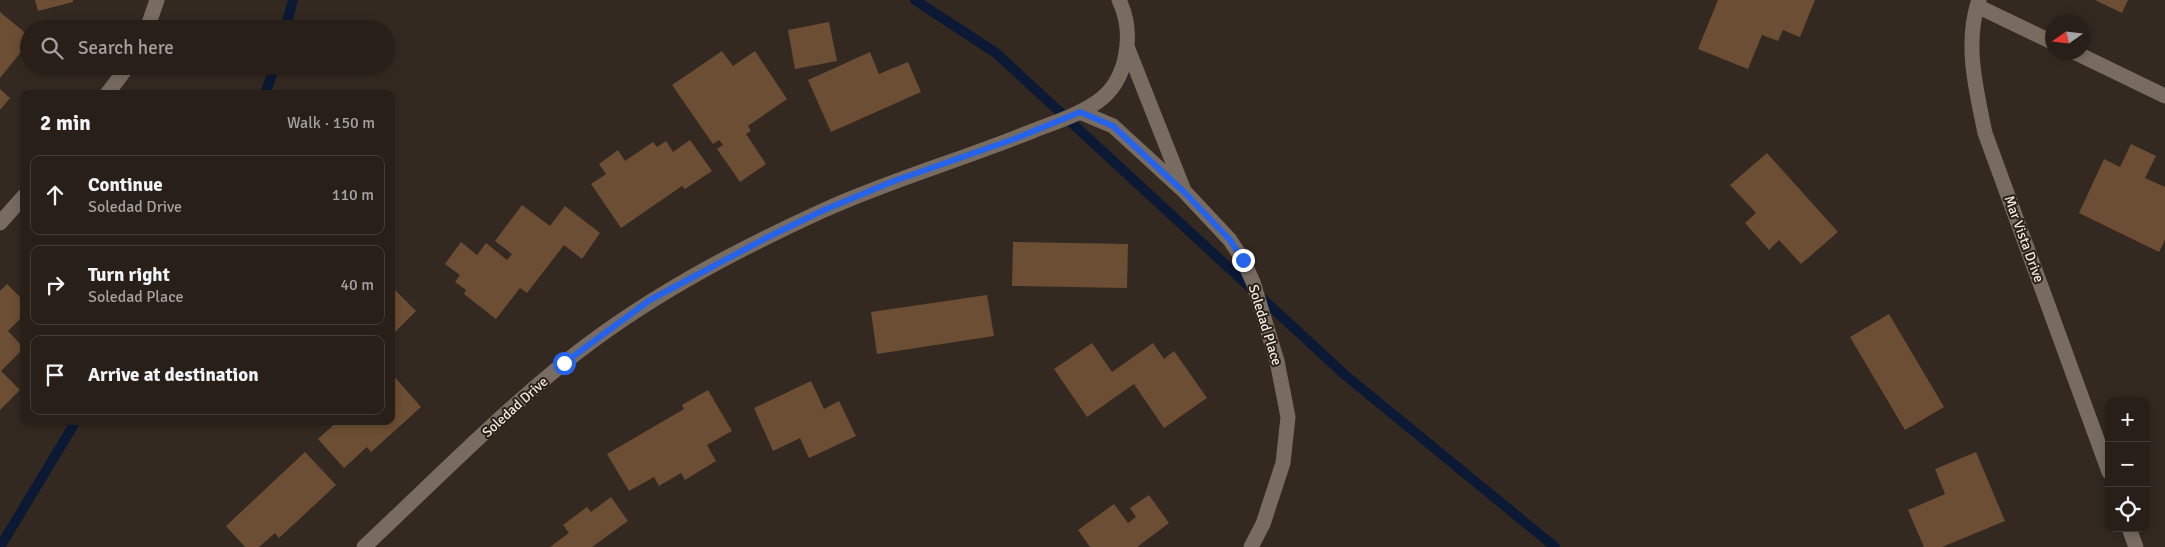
<!DOCTYPE html>
<html lang="en">
<head>
<meta charset="utf-8">
<style>
  body { margin:0; font-family:Signika,sans-serif; background:#332c25; color:#f1f3f6 }
  .controls { position:absolute; right:15px; bottom:15px; display:grid; overflow:hidden; border-radius:10px; box-shadow:0 2px 8px #0003 }
  .controls button { width:45px; height:45px; display:grid; place-items:center; padding:0; border:0; border-bottom:1px solid #433d37; background:#271f18; color:#f1f3f6; font:25px sans-serif }
  .compass { position:absolute; left:2045px; top:15px; width:45px; height:45px; border-radius:50%; background:#271f18; box-shadow:0 2px 8px #0003; rotate:256deg }
  .stop { position:absolute; width:15px; height:15px; margin:-11px; border:4px solid #2563eb; border-radius:50%; background:#fff }
  .stop.end { background:#2563eb; border-color:#fff; box-shadow:0 1px 5px #0008 }
  .list { margin:0; padding:0; list-style:none }
  h2 { display:flex; justify-content:space-between; align-items:center; height:65px; margin:0; padding:0 20px; font-size:21px }
  h2 small { font-size:16px; font-weight:400; color:#a4a2a2 }
  .list li { display:grid; grid-template-columns:32px 1fr auto; gap:15px; align-items:center; box-sizing:border-box; height:80px; margin:0 10px 10px; padding:0 10px; border:1px solid #433d37; border-radius:10px }
  .list b { display:block; font-size:19px; white-space:nowrap }
  .list p { margin:0; font-size:16px; white-space:nowrap; color:#a4a2a2 }
  .list em { font-size:16px; font-style:normal; color:#a4a2a2 }
  .icon { flex:none; width:28px; height:28px; fill:none; stroke:currentColor; stroke-width:2; stroke-linecap:round; stroke-linejoin:round }
  .map { position:relative; flex:none; width:2165px; height:547px; overflow:hidden }
  .search { position:absolute; background:#271f18; box-shadow:0 2px 8px #0003; left:20px; top:20px; width:375px; height:55px; display:flex; align-items:center; gap:12px; box-sizing:border-box; padding:0 18px; border-radius:28px; color:#a4a2a2; font-size:19px }
  .panel { position:absolute; background:#271f18; box-shadow:0 2px 8px #0003; left:20px; top:90px; width:375px; height:335px; border-radius:10px }
  .map>svg:first-child { display:block }
  .lines { fill:none; stroke-linecap:round; stroke-linejoin:round }
  .stream { stroke:#0c1934; stroke-width:10 }
  .building { fill:#6b4e33 }
  .minor { stroke:#786c61; stroke-width:15 }
  .route { stroke:#2563eb; stroke-width:6 }
  .labels { text-anchor:middle; dominant-baseline:central; stroke-width:4; stroke-linejoin:round; paint-order:stroke }
  .street-label { font-size:14px; fill:#f2ebe5; stroke:#2a2017 }
</style>
</head>
<body>
<div class="map">
<svg width="2165" height="547" viewBox="0 0 2165 547">
  <rect width="100%" height="100%" fill="#342920"/>
  <g class="lines">
    <g class="stream">
      <path d="M915,0l81,53 349,322 210,172"/>
      <path d="M285,29l8,-29"/>
      <path d="M265,94l10,-28"/>
      <path d="M0,547l76,-126"/>
    </g>
  </g>
  <g class="building">
    <path d="M35,0h38v2l-35,9z"/>
    <path d="M1718,0h97l-15,37 -17,-7 -5,11 -16,-6 -14,34 -50,-20z"/>
    <path d="M2095,0h33l-6,13z"/>
    <path d="M0,12l29,24v6l-29,36z"/>
    <path d="M829,22l8,39 -42,8 -7,-39z"/>
    <path d="M722,51l11,15 22,-15 32,48 -39,27 3,5 -5,3 20,30 -26,18 -23,-33 6,-4 -4,-5 -6,4 -41,-59z"/>
    <path d="M870,52l9,22 29,-12 13,30 -90,40 -23,-52z"/>
    <path d="M0,89l10,9 -10,12z"/>
    <path d="M690,140l22,31 -27,18 -3,-3 -61,42 -30,-44 15,-10 -7,-10 19,-14 7,11 28,-19 4,5 9,-6 7,11z"/>
    <path d="M2131,144l25,12 -11,22 20,9v53l-6,12 -80,-39 25,-54 16,8z"/>
    <path d="M1767,153l71,79 -37,32 -22,-24 -10,10 -24,-27 11,-10 -26,-28z"/>
    <path d="M522,205l28,21 15,-20 35,27 -18,26 -18,-14 -37,48 -7,-5 -24,31 -32,-25 2,-4 -11,-8 5,-7 -15,-11 16,-22 16,13 9,-12 21,17 5,-6 -17,-13z"/>
    <path d="M1013,242l115,2 -1,44 -115,-2z"/>
    <path d="M7,284l17,17v14l-16,16 16,17 -23,23 19,19 -20,20v-119z"/>
    <path d="M391,286l25,25 -23,23 -2,-2z"/>
    <path d="M987,295l7,41 -117,18 -6,-42z"/>
    <path d="M1889,314l55,93 -39,23 -55,-93z"/>
    <path d="M1092,343l20,29 41,-29 11,16 10,-8 33,47 -43,30 -30,-44 -47,33 -33,-48z"/>
    <path d="M391,373l30,34 -50,45 -4,-5 -23,21 -26,-29 20,-18h53z"/>
    <path d="M811,381l13,28 15,-8 17,35 -47,22 -9,-20 -27,13 -19,-43z"/>
    <path d="M708,390l24,41 -25,14 9,16 -31,19 -4,-7 -22,13 -5,-9 -25,14 -22,-37 77,-45 -2,-4z"/>
    <path d="M305,452l31,33 -57,53 -4,-5 -16,14h-14l-19,-21z"/>
    <path d="M1976,452l29,69 -63,26h-18l-16,-37 37,-16 -10,-25z"/>
    <path d="M1149,495l20,28 -32,24h-47l-12,-17 36,-26 14,19 8,-6 -6,-9z"/>
    <path d="M611,497l17,24 -36,26h-42l19,-14 -6,-8 24,-18 4,5z"/>
  </g>
  <g class="lines">
    <g class="minor">
      <path d="M1979,0c-15,43 -3,89 6,133l124,339"/>
      <path d="M1977,6l75,36"/>
      <path d="M147,29l10,-29"/>
      <path d="M1128,49l55,139"/>
      <path d="M2074,52l91,44"/>
      <path d="M107,94l21,-28"/>
      <path d="M1080,112l33,14 72,66 45,48 13,20 10,22 24,79 11,56 -5,46 -20,61 -12,23"/>
      <path d="M0,223l24,-27"/>
      <path d="M2129,528l7,19"/>
      <path d="M364,547c66,-62 130,-127 200,-184 78,-63 168,-111 258,-152 68,-31 139,-51 208,-79 22,-9 47,-16 67,-30 31,-21 38,-69 22,-102"/>
    </g>
  </g>
  <g class="lines">
    <path class="route" d="M564,363l86,-63 118,-63 56,-27 70,-29 120,-42 66,-27 33,14 71,66 46,48 13,20"/>
  </g>
  <g class="labels">
    <g class="street-label">
      <text transform="translate(2024 239) rotate(70)">Mar Vista Drive</text>
      <text transform="translate(1265 325) rotate(73)">Soledad Place</text>
      <text transform="translate(515 407) rotate(-42)">Soledad Drive</text>
    </g>
  </g>
</svg>
<div class="controls">
<button>+</button>
<button>−</button>
<button><svg class="icon" aria-label="locate" viewBox="0 0 24 24"><circle cx="12" cy="12" r="6"/><path d="M12 2v4M12 18v4M2 12h4M18 12h4"/></svg></button>
</div>
<svg class="compass" viewBox="-18 -18 36 36"><path d="M0-13l5 13h-10z" fill="#e53935"/><path d="M0 13l5-13h-10z" fill="#a4a2a2"/></svg>
<div class="stop" style="left:564px;top:363px"></div>
<div class="stop end" style="left:1243px;top:260px"></div>
<div class="search"><svg class="icon" aria-label="search" viewBox="0 0 24 24"><circle cx="10" cy="10" r="6"/><path d="M15 15l6 6"/></svg>Search here</div>
<section class="panel">
<h2>2 min<small>Walk · 150 m</small></h2>
<ul class="list">
<li><svg class="icon" aria-label="ahead" viewBox="0 0 24 24"><path d="M12 20V5M6 11l6-6 6 6"/></svg><div><b>Continue</b><p>Soledad Drive</p></div><em>110 m</em></li>
<li><svg class="icon" aria-label="right" viewBox="0 0 24 24"><path d="M7 20v-9h11M14 6l5 5-5 5"/></svg><div><b>Turn right</b><p>Soledad Place</p></div><em>40 m</em></li>
<li><svg class="icon" aria-label="arrive" viewBox="0 0 24 24"><path d="M6 21V4h12l-3 4 3 4H6"/></svg><div><b>Arrive at destination</b></div></li>
</ul>
</section>
</div>
</body>
</html>
